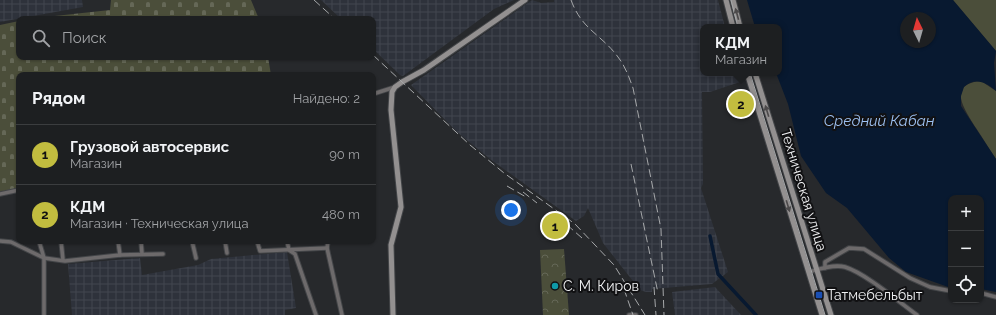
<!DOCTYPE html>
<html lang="ru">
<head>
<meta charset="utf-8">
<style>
  body { margin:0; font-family:Raleway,sans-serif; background:#2a2c2e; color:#f1f3f6 }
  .controls { position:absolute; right:12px; bottom:12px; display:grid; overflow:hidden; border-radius:8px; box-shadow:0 1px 3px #0004 }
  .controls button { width:36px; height:36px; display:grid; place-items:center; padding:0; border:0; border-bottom:1px solid #3b3d3f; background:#1d1f21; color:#f1f3f6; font:20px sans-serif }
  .compass { position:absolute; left:900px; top:12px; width:36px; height:36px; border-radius:50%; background:#1d1f21; box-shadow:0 1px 3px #0004; rotate:355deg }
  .you { position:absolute; left:511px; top:210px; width:14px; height:14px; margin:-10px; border:3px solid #fff; border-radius:50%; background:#1a73e8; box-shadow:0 0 0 6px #1a73e833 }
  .badge { display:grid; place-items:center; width:26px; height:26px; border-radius:50%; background:#c2bd3f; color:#111; font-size:13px; font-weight:700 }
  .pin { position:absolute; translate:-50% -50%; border:2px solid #fff; box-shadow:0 1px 4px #0006 }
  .popup { position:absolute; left:700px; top:24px; width:82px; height:52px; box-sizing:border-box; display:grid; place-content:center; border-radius:8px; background:#1d1f21; filter:drop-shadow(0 1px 3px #0005); font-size:13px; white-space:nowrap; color:#a0a2a5 }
  .popup b { font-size:15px; color:#f1f3f6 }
  .popup::after { content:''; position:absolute; left:50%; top:100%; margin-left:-8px; border:8px solid transparent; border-top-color:#1d1f21 }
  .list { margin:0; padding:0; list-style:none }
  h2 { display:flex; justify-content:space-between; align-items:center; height:52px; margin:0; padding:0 16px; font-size:17px }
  h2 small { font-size:13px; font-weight:400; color:#a0a2a5 }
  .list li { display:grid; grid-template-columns:26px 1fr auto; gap:12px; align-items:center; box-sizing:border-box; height:60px; padding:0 16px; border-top:1px solid #3b3d3f }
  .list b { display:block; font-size:15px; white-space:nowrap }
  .list p { margin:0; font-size:13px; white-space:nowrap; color:#a0a2a5 }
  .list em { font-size:13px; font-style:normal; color:#a0a2a5 }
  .icon { flex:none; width:22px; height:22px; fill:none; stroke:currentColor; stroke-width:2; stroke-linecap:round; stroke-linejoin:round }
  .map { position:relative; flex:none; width:996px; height:315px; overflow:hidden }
  .search { position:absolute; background:#1d1f21; box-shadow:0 1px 3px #0004; left:16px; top:16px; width:360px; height:44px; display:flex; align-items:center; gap:10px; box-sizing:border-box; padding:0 14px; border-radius:8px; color:#a0a2a5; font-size:15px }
  .panel { position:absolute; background:#1d1f21; box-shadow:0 1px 3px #0004; left:16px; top:72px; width:360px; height:172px; border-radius:8px }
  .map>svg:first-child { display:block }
  .industrial { fill:url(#industrial-grid) }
  .green { fill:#4b4e3a }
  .cemetery { fill:url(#cemetery-stones) }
  .park { fill:url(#park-crowns) }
  .water { fill:#081930; fill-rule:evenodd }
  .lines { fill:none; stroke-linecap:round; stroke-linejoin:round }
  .canal { stroke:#081930; stroke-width:3.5 }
  .street-casing { stroke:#434548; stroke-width:5.5 }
  .secondary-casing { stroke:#434548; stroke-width:7 }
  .street { stroke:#6d6a6b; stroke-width:3.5 }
  .secondary { stroke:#939090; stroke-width:5 }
  .tram { stroke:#a6a8aa; stroke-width:1 }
  .rail { stroke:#a6a8aa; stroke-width:1; stroke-dasharray:8 4; stroke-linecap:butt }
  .oneway { fill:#4c4a4b }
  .culture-dot { fill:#0f9aa8; stroke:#111113; stroke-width:1.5 }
  .transit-dot { fill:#1a4fb4; stroke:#111113; stroke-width:1.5 }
  .labels { text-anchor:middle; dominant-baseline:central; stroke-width:4; stroke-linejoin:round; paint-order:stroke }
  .street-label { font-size:14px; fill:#f0f1f3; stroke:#111113 }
  .poi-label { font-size:14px; fill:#f0f1f3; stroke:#111113; text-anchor:start }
  .water-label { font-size:15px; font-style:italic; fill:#9dc1f2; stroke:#111113 }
</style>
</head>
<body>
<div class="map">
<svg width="996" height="315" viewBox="0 0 996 315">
  <defs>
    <pattern id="industrial-grid" width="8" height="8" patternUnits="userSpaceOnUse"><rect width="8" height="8" fill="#2e323b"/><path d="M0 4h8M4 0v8" fill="none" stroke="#42464e"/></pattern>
    <pattern id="cemetery-stones" width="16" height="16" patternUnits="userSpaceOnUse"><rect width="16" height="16" fill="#4b4e3a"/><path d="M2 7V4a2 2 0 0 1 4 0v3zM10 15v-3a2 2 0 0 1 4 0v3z" fill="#656857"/></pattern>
    <pattern id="park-crowns" width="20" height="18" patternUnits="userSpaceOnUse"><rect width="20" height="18" fill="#4b4e3a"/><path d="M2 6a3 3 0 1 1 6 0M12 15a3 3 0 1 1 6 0" fill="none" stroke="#656857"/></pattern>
  </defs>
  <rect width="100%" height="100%" fill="#27292c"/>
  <g class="industrial">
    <path d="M0,0h82l1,7 -83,15z"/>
    <path d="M321,0h193l-20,9 -91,67 -3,-1 -27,-26v-30h-32z"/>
    <path d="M532,0l9,3 13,-1v-2h164l7,27h-22v46h35l2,9 -30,10h-8l1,92 -2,4 27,84 -16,12 -60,5v3h-6l-6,-2 -37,-47 -15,-35 -4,8 -8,5 -86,-62 -33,-27 -46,-47z"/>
    <path d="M287,252l9,56 -11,2v5h-213l-4,-51 72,-6 2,17 56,-10 13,-6z"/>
    <path d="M715,287l26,28h-66l-3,-23z"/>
  </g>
  <g class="green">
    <path d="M953,0h43v51z"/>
    <path d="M981,81l15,10v68c-7,-10 -13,-21 -20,-31 -11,-18 -30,-44 5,-47z"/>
  </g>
  <g class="cemetery">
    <path d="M111,0h140l8,19h-232l83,-9z"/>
    <path d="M19,21v36h249l3,18h-252v113l-19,4v-167z"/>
  </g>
  <path class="park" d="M564,249l5,66h-26l-3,-65z"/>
  <path class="water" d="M747,0h206l43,51 -2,12 2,28c-10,-9 -21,-14 -32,-4l-3,9v10l35,53v133l-15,-3v-91h-30v90l-45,-16 -17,-14 -42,-50 -21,-15 -25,-37 -13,-52 -12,-31h3v-46h-24zM906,18h24v24h-24z"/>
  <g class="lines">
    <path class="canal" d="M710,236l8,38 38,41"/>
    <g class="street-casing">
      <g id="street">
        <path d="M373,94l22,-7"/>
        <path d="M0,194l19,-4"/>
        <path d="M0,241l11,1 33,16 21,3 55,-6 43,-1"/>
        <path d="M39,241l5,17v57"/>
        <path d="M61,241l2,19"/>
        <path d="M118,241l2,14"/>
        <path d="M141,241l1,13"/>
        <path d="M192,241l4,17"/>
        <path d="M225,241l2,12"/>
        <path d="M257,241l3,10 67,-3"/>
        <path d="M287,241l2,9 6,4 21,61"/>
        <path d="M328,241l-1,7 15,67"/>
        <path d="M825,268v-6l24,-14 15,1 46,29 20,9 21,4"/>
        <path d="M809,272c10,-3 25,-8 36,-5 20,6 54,35 72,48"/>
        <path d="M981,293l15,4"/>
        <path d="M629,315h7"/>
      </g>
    </g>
    <g class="secondary-casing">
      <g id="secondary">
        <path d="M726,0l7,27"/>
        <path d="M733,0l7,27"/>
        <path d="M747,73l75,242"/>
        <path d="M755,73l76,242"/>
        <path d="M393,315l-2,-70 10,-38 -10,-97 1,-18 3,-5 7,-5 22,-12 101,-70"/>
      </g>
    </g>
    <use href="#street" class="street"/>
    <use href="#secondary" class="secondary"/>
    <g class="tram">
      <path d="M731,0l7,27"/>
      <path d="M750,73l75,242"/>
    </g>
    <g class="rail">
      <path d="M314,0l21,19"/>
      <path d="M571,0c11,30 30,34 47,57 7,9 11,20 15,31l28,141 3,86"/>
      <path d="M373,55l97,90 34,28 71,51 39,41 31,50"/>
      <path d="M631,164l27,129"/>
      <path d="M507,186l19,11"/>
      <path d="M523,192l14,11"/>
      <path d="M558,217l24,21"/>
      <path d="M654,287l2,28"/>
      <path d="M624,289l9,26"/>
    </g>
  </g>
  <defs><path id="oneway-solid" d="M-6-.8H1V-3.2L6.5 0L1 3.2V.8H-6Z"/></defs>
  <g class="oneway">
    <use href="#oneway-solid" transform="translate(737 14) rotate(-105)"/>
    <use href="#oneway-solid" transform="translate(767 111) rotate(-107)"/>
    <use href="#oneway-solid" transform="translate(788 206) rotate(73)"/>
  </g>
  <circle class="culture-dot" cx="555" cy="286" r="4"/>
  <rect class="transit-dot" x="815" y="291" width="8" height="8" rx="2"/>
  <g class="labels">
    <g class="street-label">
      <text transform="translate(804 190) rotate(73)">Техническая улица</text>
    </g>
    <g class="poi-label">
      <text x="563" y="286">С. М. Киров</text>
      <text x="827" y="295">Татмебельбыт</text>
    </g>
    <g class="water-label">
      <text x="879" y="121">Средний Кабан</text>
    </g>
  </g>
</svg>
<div class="controls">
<button>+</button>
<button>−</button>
<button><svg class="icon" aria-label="locate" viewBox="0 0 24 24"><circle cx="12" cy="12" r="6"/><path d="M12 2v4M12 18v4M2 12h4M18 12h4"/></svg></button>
</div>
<svg class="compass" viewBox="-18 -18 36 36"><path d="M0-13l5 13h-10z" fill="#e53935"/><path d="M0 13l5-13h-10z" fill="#a0a2a5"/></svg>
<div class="you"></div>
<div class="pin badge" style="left:555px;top:226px">1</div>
<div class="pin badge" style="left:741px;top:104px">2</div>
<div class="popup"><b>КДМ</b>Магазин</div>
<div class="search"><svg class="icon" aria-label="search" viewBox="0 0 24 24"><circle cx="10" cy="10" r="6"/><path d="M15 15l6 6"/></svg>Поиск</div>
<section class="panel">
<h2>Рядом<small>Найдено: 2</small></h2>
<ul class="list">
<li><span class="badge">1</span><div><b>Грузовой автосервис</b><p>Магазин</p></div><em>90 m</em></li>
<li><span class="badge">2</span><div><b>КДМ</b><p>Магазин · Техническая улица</p></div><em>480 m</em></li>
</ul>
</section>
</div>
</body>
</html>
